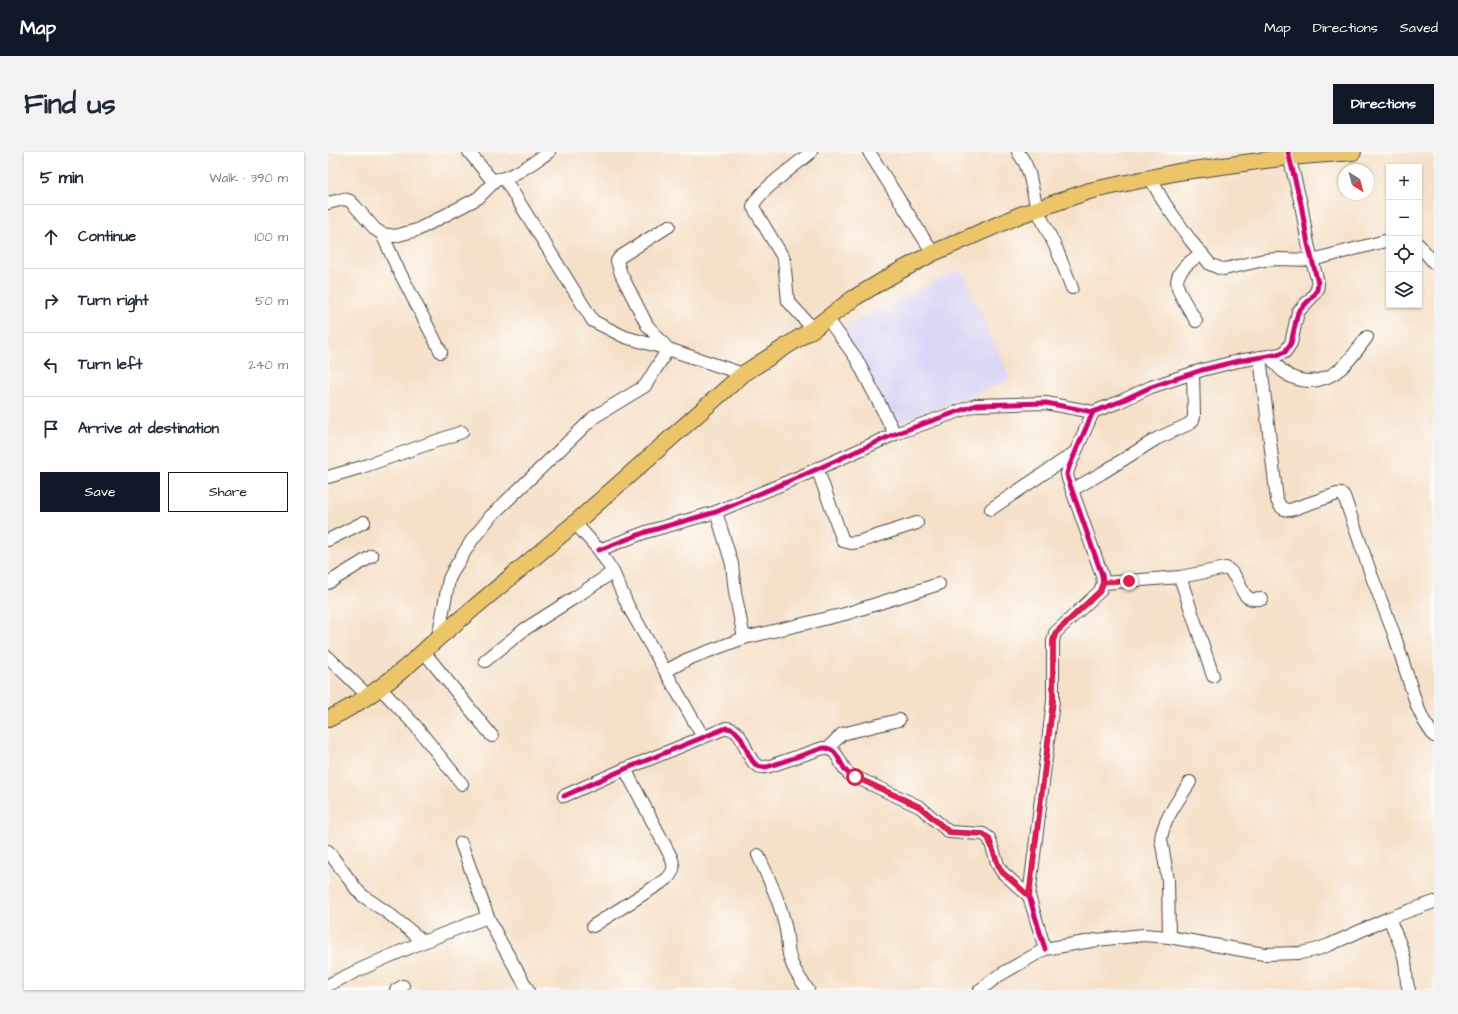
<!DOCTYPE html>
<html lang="en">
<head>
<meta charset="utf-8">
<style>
  body { margin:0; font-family:"Architects Daughter",sans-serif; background:#f2f2f3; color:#1f2937 }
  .controls { position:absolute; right:12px; top:12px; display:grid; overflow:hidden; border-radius:0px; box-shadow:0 1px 3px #0004 }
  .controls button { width:36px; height:36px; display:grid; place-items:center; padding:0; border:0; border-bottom:1px solid #e0e1e3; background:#fff; color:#1f2937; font:20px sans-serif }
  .compass { position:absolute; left:1010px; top:12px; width:36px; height:36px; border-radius:50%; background:#fff; box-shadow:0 1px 3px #0004; rotate:144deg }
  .stop { position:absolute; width:12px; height:12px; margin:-9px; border:3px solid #e11d48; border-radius:50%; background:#fff }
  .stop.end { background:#e11d48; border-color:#fff; box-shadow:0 1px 4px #0008 }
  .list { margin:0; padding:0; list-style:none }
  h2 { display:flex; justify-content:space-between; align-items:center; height:52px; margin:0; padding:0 16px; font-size:17px }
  h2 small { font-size:13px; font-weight:400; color:#747a83 }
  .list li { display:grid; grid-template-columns:26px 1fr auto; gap:12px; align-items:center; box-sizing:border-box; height:64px; padding:0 16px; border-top:1px solid #e0e1e3 }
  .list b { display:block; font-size:15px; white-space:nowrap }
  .list em { font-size:13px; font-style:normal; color:#747a83 }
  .actions { display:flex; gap:8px; padding:12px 16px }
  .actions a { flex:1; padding:9px 0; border:1px solid #111827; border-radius:0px; text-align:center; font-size:14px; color:#111827 }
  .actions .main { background:#111827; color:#fff }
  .icon { flex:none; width:22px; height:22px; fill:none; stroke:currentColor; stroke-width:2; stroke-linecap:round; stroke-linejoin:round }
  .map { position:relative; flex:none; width:1106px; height:838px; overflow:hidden; border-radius:0px }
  header { display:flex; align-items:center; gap:24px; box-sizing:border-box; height:56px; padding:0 20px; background:#111827; color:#fff }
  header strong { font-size:19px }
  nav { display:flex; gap:22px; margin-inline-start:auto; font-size:14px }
  .intro { display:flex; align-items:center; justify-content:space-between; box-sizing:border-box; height:96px; padding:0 24px }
  h1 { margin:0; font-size:28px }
  .button { padding:10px 18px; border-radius:0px; background:#111827; color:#fff; font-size:14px; font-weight:700 }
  main { display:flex; gap:24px; padding:0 24px }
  aside { flex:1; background:#fff; border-radius:0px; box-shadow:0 1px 3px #0004 }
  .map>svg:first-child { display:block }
  .built { fill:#dcd6f6 }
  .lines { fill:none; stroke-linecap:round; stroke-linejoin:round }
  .minor-casing { stroke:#494643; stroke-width:14 }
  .major-casing { stroke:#494643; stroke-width:18 }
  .minor { stroke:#fff; stroke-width:12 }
  .major { stroke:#edc569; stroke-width:16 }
  .cycleway-casing { stroke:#fdfcf7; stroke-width:8 }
  .cycleway { stroke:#d6006c; stroke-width:5 }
  .route { stroke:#e11d48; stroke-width:5 }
</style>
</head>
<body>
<header>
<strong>Map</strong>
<nav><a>Map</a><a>Directions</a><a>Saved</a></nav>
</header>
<div class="intro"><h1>Find us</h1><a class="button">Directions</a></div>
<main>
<aside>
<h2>5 min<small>Walk · 390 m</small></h2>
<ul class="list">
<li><svg class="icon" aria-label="ahead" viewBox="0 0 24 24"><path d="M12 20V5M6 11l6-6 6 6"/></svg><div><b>Continue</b></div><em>100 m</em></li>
<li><svg class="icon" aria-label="right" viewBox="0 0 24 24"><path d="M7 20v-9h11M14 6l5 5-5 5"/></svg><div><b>Turn right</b></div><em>50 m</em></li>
<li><svg class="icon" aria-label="left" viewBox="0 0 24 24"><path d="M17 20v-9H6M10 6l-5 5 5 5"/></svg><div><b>Turn left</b></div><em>240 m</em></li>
<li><svg class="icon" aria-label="arrive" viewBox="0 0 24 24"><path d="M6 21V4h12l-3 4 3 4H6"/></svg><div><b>Arrive at destination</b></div></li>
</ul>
<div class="actions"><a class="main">Save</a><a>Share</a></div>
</aside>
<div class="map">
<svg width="1106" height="838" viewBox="0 0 1106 838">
  <rect width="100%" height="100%" fill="#fdfcf7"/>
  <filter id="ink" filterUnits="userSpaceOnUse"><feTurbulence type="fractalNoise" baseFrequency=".025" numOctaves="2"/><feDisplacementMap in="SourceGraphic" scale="8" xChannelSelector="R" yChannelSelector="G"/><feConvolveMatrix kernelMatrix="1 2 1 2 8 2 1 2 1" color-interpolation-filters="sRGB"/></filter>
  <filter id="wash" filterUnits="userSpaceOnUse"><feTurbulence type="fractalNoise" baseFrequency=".012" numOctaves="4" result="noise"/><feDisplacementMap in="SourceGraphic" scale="16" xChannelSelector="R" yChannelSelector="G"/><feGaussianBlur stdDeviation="0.9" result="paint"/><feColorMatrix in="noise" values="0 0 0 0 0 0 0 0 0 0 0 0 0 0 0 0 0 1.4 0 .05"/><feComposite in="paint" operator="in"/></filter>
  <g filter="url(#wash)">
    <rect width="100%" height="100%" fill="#f5e0c8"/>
    <path class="built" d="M633,117l50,111 -115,44 -53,-97z"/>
  </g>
  <g filter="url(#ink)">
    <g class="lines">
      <g class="minor-casing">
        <g id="minor">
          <path d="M141,0l22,27c16,4 44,-18 58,-27"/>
          <path d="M483,0c-13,12 -55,40 -58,55l31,52 4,42 25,28"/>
          <path d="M541,0l64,101"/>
          <path d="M690,0l7,11 4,10 8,36 20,41 15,38"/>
          <path d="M176,26l89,143 32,16 43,12 75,25"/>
          <path d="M822,26l15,26 26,37 19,23 9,4 5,1 40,-9 14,-1 34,1 77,-20"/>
          <path d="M0,51l16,-4 6,2 5,5 20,23 7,5 13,2 22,-6 61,-32 18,-18"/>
          <path d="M54,82l15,33 44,85"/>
          <path d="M1091,93l15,18"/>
          <path d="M499,166l29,40 39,76"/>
          <path d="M868,169c-19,-34 -33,-42 6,-68"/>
          <path d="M941,204c5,5 9,12 15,16 7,6 16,9 26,9 28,-1 42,-24 57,-44"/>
          <path d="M932,205l17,143c3,7 6,10 13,10l47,-16h5l2,2 28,81 22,57 23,72 7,15 10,15"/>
          <path d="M489,316l26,73 8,2 7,-1 59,-19"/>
          <path d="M0,325l34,-10 100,-35"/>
          <path d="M744,338l30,-17 54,-34 33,-15 4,-4 1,-4 -1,-43"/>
          <path d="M663,357l83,-56"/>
          <path d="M247,371l24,27 14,22 15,34 75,131"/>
          <path d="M0,388l36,-18"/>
          <path d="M271,398l47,-18 70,-20 90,-38 89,-40 81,-29 70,-2 47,9 26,-10 32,-15 51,-17 36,-9 42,-7 5,-2 6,-9 7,-31 15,-16 4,-6 1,-7 -10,-39 -7,-40 -13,-52"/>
          <path d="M852,425l33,99"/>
          <path d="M0,431l44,-27"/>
          <path d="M775,431l77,-6 46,-9c14,8 14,26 23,30 4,2 9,1 13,1"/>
          <path d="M110,486l11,-59 5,-10 18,-29 19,-24 103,-99 51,-31 23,-37 -21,-24 -26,-51 -4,-13 3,-4 49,-31"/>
          <path d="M416,486l101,-24 94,-30"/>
          <path d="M96,500l68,84"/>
          <path d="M0,505l40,39"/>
          <path d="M157,509l40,-32 49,-31 39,-26"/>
          <path d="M338,519l22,-12 56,-21 -9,-46 -3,-28 -16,-52"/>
          <path d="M52,536l34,36 48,60"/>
          <path d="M501,595l13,-13 57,-14"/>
          <path d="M236,644l61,-27 101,-41c24,1 17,47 44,38l53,-18c16,-1 16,18 26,26l71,33 29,25 34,2 6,4 9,27 4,7 27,24"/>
          <path d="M133,691l27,74 11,22 29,51"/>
          <path d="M0,699l29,39 6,6 25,17 35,28"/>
          <path d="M430,703c11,24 23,49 28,75 2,9 1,19 4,28 3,12 11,22 18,32"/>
          <path d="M1061,766c5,14 14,29 16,44 2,10 0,18 4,28"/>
          <path d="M265,774l74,-47c7,-8 8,-12 4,-22l-46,-88"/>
          <path d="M841,785l-1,-57 -7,-41c2,-19 19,-41 29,-57"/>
          <path d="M717,797l-16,-53 24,-195v-60l2,-8 45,-42 3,-8 -1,-8 -34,-96 -1,-5 2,-7 24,-55"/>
          <path d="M0,833c52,-26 105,-48 160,-68"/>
          <path d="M68,838l7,-4"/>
          <path d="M652,838l18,-14 47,-27 52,-9 46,-5 26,2 95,17 36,-1 15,-3 14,-5 60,-27 45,-16"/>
        </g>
      </g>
      <g class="major-casing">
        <path id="major" d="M0,567c41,-19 78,-50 110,-81l137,-115 168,-149 70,-45 41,-31 40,-24 39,-21 87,-38 69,-24 89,-19 110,-15 65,-5"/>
      </g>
      <use href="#minor" class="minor"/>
      <use href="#major" class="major"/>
      <g class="cycleway-casing">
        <g id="cycleway">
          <path d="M271,398l47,-18 70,-20 90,-38 89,-40 81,-29 70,-2 47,9 26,-10 32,-15 51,-17 36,-9 42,-7 5,-2 6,-9 7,-31 15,-16 4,-6 1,-7 -10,-39 -7,-40 -13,-52"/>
          <path d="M236,644l61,-27 101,-41c24,1 17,47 44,38l53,-18c16,-1 16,18 26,26l71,33 29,25 34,2 6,4 9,27 4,7 27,24"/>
          <path d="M717,797l-16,-53 24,-195v-60l2,-8 45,-42 3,-8 -1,-8 -34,-96 -1,-5 2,-7 24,-55"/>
        </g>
      </g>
      <use href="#cycleway" class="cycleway"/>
    </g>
  </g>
  <g class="lines" filter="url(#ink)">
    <path class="route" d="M527,625l65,30 29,25 34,2 5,4 10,26 4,8 27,24 24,-195v-60l3,-8 44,-42 3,-9 26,-1"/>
  </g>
</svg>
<div class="controls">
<button>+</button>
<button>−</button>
<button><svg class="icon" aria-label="locate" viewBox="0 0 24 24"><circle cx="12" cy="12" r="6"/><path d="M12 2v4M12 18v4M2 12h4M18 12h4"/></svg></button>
<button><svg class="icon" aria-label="layers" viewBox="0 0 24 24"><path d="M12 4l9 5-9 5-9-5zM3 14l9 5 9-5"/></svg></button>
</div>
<svg class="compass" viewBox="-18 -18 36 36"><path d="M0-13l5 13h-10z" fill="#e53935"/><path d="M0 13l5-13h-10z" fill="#747a83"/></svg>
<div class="stop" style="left:527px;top:625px"></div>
<div class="stop end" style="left:801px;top:429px"></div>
</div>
</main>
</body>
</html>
